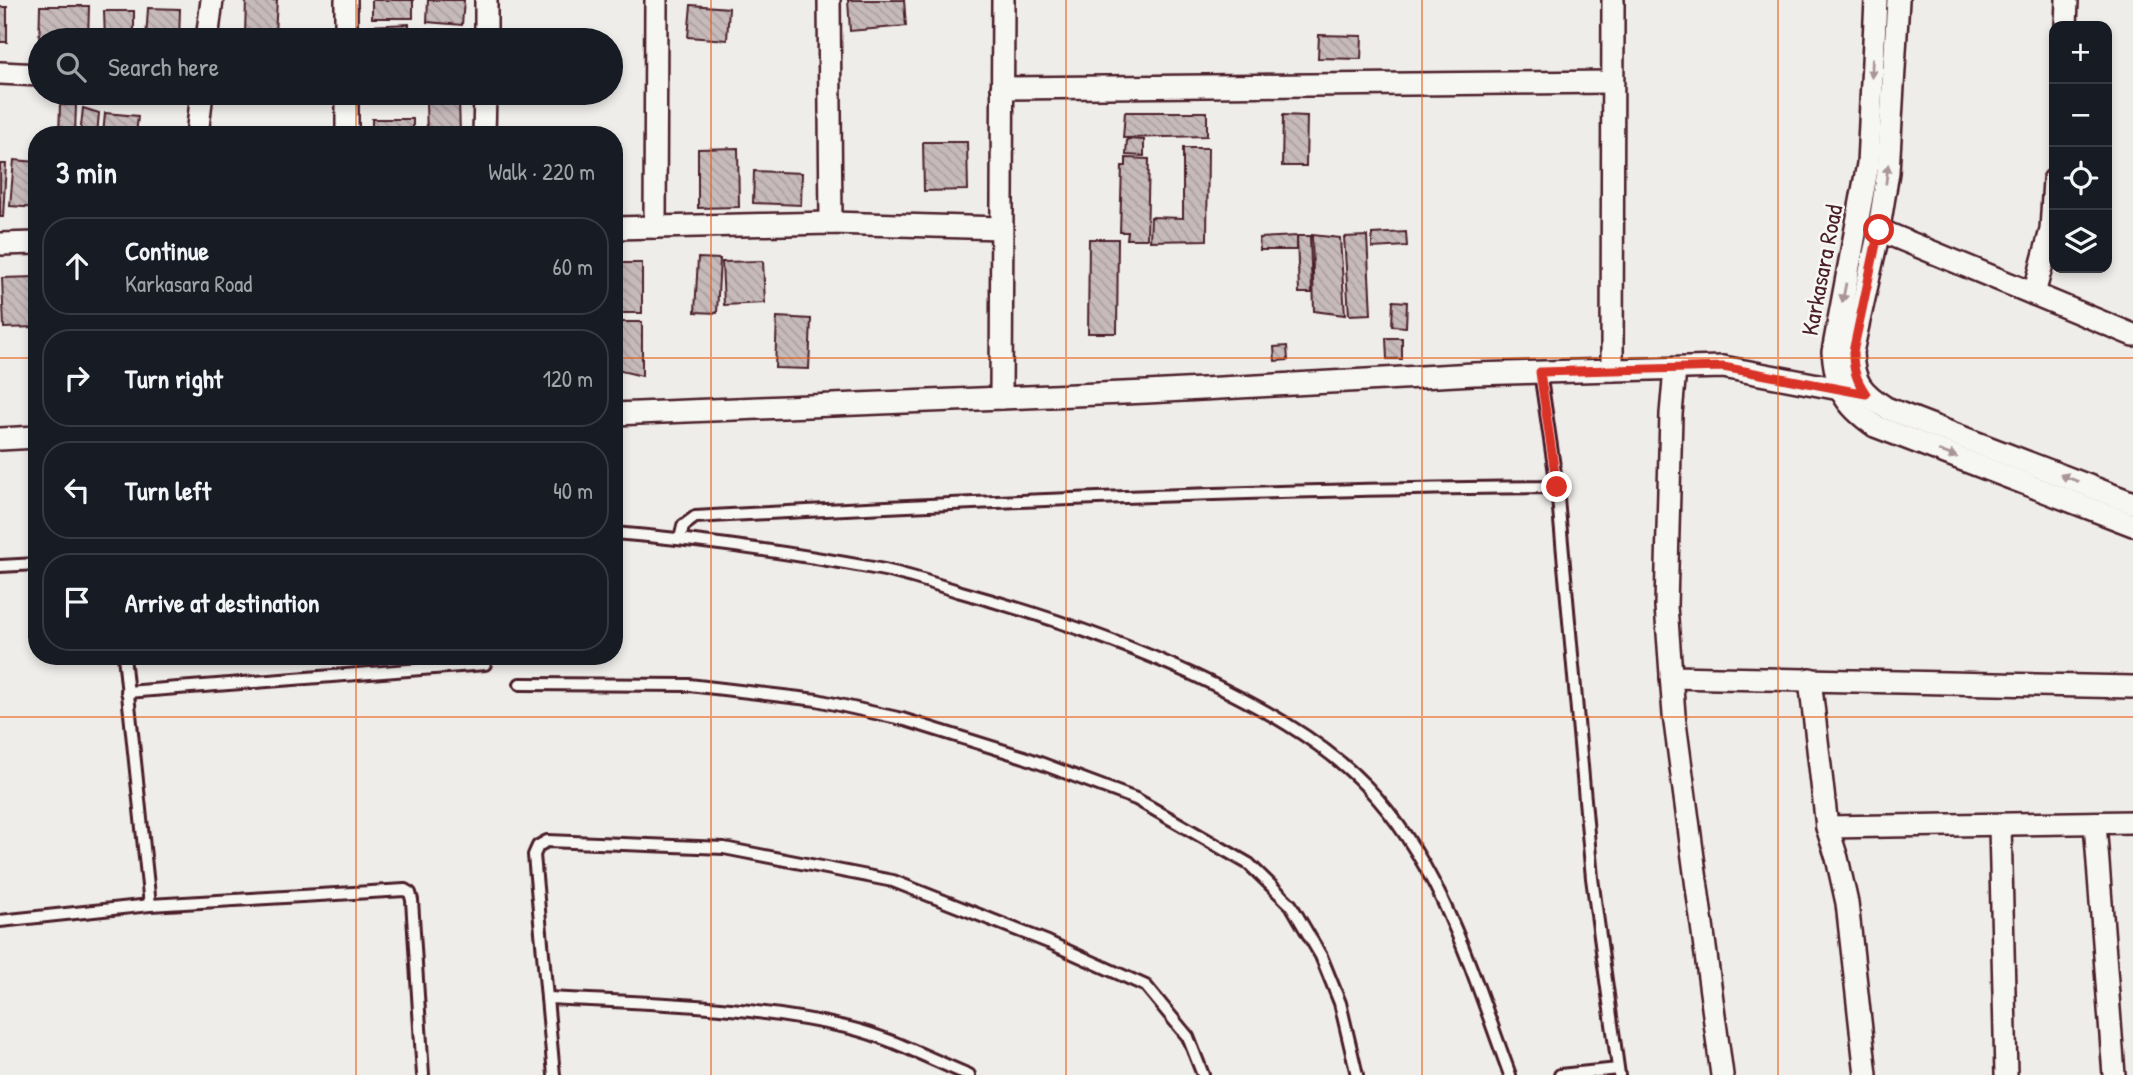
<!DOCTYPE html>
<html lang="en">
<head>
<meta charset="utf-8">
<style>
  body { margin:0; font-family:"Patrick Hand",sans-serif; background:#242831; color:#f1f3f6 }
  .controls { position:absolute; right:21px; top:21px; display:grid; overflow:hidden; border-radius:14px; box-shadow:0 4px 10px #0003 }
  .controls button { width:63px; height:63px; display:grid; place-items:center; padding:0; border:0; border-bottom:2px solid #363941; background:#171b24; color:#f1f3f6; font:35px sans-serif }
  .stop { position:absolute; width:21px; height:21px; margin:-16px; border:5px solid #d93025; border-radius:50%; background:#fff }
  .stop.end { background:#d93025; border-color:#fff; box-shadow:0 2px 7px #0008 }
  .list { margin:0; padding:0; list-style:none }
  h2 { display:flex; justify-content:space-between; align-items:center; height:91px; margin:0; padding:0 28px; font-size:30px }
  h2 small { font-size:23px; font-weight:400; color:#9ea1a6 }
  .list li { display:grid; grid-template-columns:46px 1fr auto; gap:21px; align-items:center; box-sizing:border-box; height:98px; margin:0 14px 14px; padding:0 14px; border:2px solid #363941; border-radius:28px }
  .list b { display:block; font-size:26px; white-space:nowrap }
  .list p { margin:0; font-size:23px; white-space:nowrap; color:#9ea1a6 }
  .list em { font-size:23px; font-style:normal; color:#9ea1a6 }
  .icon { flex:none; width:38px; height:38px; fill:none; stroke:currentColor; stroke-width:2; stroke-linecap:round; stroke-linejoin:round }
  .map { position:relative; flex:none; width:2133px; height:1075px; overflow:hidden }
  .search { position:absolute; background:#171b24; box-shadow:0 4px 10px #0003; left:28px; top:28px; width:595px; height:77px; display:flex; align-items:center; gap:18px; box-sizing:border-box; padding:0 24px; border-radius:38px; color:#9ea1a6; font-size:26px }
  .panel { position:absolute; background:#171b24; box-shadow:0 4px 10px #0003; left:28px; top:126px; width:595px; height:539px; border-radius:28px }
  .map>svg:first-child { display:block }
  .building { fill:url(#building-back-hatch); stroke:#4a1f2b; stroke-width:2 }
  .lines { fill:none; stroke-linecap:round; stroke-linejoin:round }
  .service-casing { stroke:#4a1f2b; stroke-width:16 }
  .minor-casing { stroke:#4a1f2b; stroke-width:26 }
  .service { stroke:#f6f6f2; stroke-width:10 }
  .minor { stroke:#f6f6f2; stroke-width:21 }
  .oneway { fill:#a99598 }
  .route { stroke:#d93025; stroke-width:9 }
  .grid { fill:none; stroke:#e8590c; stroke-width:2; stroke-opacity:0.55 }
  .labels { text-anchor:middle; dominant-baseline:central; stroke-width:5; stroke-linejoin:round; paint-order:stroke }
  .street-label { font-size:24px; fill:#4a1f2b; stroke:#f6f6f2 }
</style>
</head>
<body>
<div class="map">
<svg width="2133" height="1075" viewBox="0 0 2133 1075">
  <defs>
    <pattern id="building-back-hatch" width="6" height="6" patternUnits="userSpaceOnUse" patternTransform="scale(1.75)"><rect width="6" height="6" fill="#c6babb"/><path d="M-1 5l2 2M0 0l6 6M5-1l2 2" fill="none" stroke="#ac9fa1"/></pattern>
  </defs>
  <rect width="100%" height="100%" fill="#efedea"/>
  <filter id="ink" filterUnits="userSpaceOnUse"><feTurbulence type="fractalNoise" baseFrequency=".0143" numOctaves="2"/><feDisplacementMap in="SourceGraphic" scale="14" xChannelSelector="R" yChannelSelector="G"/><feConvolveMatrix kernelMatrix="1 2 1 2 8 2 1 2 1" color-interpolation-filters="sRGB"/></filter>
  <g filter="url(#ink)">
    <g class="building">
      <path d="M246,0h31l-2,33 -30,1z"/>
      <rect x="372" y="0" width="41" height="18"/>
      <path d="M428,0h36l-2,25 -35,-3z"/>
      <path d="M848,0h56l2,26 -56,5z"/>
      <path d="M691,5l38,3 -2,32 -39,-3z"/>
      <path d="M40,6h49l-1,34h-48l-1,8z"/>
      <rect x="0" y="7" width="7" height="35"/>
      <path d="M148,8l32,1 -1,31h-33z"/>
      <path d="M104,11h30v29h-29z"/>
      <path d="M409,24l1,16h-42v-14z"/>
      <path d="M1319,35l43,1 -1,23 -43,-1z"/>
      <path d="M459,100l1,35h-33l-1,-33z"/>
      <path d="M60,105h16l-1,30h-16z"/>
      <path d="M83,108l16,5 -2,22h-17z"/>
      <path d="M1125,112h82v24l-84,2z"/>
      <path d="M105,113l33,3 -2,19h-33z"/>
      <path d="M1283,115l24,1 -1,50h-24z"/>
      <rect x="372" y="119" width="41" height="16"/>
      <path d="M1127,139l17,1v16l-18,-1z"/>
      <path d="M923,142h44l1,48 -44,1z"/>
      <path d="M738,148l1,59 -41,1v-59z"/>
      <path d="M1183,148h25l-1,92 -57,1 1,-24 32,1z"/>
      <path d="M1126,158l23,1 -2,80h-20l1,-7h-8l2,-66h4z"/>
      <path d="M14,160l23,2v46l-27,-2z"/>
      <path d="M0,164h6l-3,53h-3z"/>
      <path d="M754,171l48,2 -1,32 -48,-2z"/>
      <path d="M1406,232l1,14 -35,2v-14z"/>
      <path d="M1312,235l28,3 5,77 -31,-4z"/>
      <path d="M1297,236v14h-37l-1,-12z"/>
      <path d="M1297,236h13l2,57h-13z"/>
      <path d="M1367,236l4,78 -22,1 -5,-78z"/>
      <path d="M1089,239h29l-1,94h-29z"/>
      <path d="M698,258l22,1 -3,54 -22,-1z"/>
      <path d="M763,261l2,42 -41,2 -2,-43z"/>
      <rect x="614" y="263" width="28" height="50"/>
      <path d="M36,277l1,50 -33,1 -2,-50z"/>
      <path d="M1393,301l14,1 -1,25 -14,-1z"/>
      <path d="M777,317l34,2 -2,50 -34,-1z"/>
      <path d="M617,322h25v54l-25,-6z"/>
      <path d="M1386,338h16v21h-15z"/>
      <path d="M1287,346l1,14 -13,1 -1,-14z"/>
    </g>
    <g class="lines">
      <g class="service-casing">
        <g id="service">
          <path d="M1540,372l17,115 35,391 27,197"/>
          <path d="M614,533c89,7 178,20 265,36 28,5 55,15 82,23 80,22 159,49 235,84 61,29 124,62 171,111 75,78 106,189 143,288"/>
          <path d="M680,539l3,-13 12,-9c287,-16 574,-28 862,-30"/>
          <path d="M0,566l37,-2"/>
          <path d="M124,656l26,249"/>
          <path d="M520,684l169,1 128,15 85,19 122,38 112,42 113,65 42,41 30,51 19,47 17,72"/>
          <path d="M127,692l358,-28"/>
          <path d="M0,921l150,-16 255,-15 5,3 2,7 11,175"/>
          <path d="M547,998c102,5 203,7 303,30 41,10 80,31 119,47"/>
          <path d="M554,1075l-20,-220 4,-9 9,-5 177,7 169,33 155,61 98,44 42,51 15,38"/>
          <path d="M1560,1075l58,-6"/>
        </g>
      </g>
      <g class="minor-casing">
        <g id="minor">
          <path d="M346,0v40"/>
          <path d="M829,0l2,223"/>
          <path d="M1876,0l-8,164 -35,188c4,37 10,52 42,74l258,99"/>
          <path d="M1898,0l-10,172 -11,68 -25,112c1,30 9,40 34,56l247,95"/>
          <path d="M2066,26l1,-26"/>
          <path d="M207,40l5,-40"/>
          <path d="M486,40v-40"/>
          <path d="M0,73l40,2"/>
          <path d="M1002,88l609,-6"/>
          <path d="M347,93v42"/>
          <path d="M197,135l5,-42"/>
          <path d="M484,135l1,-42"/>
          <path d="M655,227l1,-227"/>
          <path d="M614,228l217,-5 170,5"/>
          <path d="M1879,230l254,105"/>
          <path d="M0,244l37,-1"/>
          <path d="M2034,294l17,-64 3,-50"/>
          <path d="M1675,369l-4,45 -5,192 8,109 48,360"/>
          <path d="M1612,370l1,-370"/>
          <path d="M1001,398l2,-398"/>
          <path d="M614,414l533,-22 327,-18 249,-7 143,27"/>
          <path d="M0,439l37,-2"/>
          <path d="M1671,677l462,10"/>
          <path d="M1810,679l17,148 10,31 10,45 19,172"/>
          <path d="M2095,823l19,252"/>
          <path d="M2000,825l6,250"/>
          <path d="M1827,827l306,-5"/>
        </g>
      </g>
      <use href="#service" class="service"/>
      <use href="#minor" class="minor"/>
    </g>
    <defs><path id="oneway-solid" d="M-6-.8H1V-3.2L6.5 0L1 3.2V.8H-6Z" transform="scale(1.75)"/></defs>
    <g class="oneway">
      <use href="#oneway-solid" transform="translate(1872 68) rotate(93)"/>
      <use href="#oneway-solid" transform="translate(1887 174) rotate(-83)"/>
      <use href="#oneway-solid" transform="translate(1844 293) rotate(101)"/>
      <use href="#oneway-solid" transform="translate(1948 454) rotate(21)"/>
      <use href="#oneway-solid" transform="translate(2069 478) rotate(-159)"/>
    </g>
  </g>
  <g class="lines" filter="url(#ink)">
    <path class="route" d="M1557,487l-17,-115 183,-5 143,27c-10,-14 -13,-25 -13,-42l26,-122"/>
  </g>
  <path class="grid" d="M356,0v40M711,0v1075M1066,0v1075M1422,0v1075M1778,0v1075M356,93v42M0,358h37M614,358h1519M356,656v419M0,717h2133"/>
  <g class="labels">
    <g class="street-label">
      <text transform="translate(1821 270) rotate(-79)">Karkasara Road</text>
    </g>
  </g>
</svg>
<div class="controls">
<button>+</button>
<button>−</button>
<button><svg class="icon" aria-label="locate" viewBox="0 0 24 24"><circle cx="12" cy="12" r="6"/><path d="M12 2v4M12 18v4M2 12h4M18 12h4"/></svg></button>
<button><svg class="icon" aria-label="layers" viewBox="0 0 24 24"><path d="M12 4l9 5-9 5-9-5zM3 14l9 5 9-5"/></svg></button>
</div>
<div class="stop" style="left:1879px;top:230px"></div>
<div class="stop end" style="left:1557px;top:487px"></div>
<div class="search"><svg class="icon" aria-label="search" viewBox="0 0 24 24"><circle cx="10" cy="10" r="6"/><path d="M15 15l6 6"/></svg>Search here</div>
<section class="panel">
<h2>3 min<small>Walk · 220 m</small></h2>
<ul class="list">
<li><svg class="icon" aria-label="ahead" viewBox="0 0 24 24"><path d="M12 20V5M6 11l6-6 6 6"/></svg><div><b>Continue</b><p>Karkasara Road</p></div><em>60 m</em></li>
<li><svg class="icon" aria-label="right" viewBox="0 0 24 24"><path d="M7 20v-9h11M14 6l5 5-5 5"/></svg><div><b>Turn right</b></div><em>120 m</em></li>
<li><svg class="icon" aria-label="left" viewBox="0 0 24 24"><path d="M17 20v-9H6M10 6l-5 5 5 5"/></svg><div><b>Turn left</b></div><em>40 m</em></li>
<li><svg class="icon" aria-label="arrive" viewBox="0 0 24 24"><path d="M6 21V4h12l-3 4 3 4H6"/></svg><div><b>Arrive at destination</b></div></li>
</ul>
</section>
</div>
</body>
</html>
